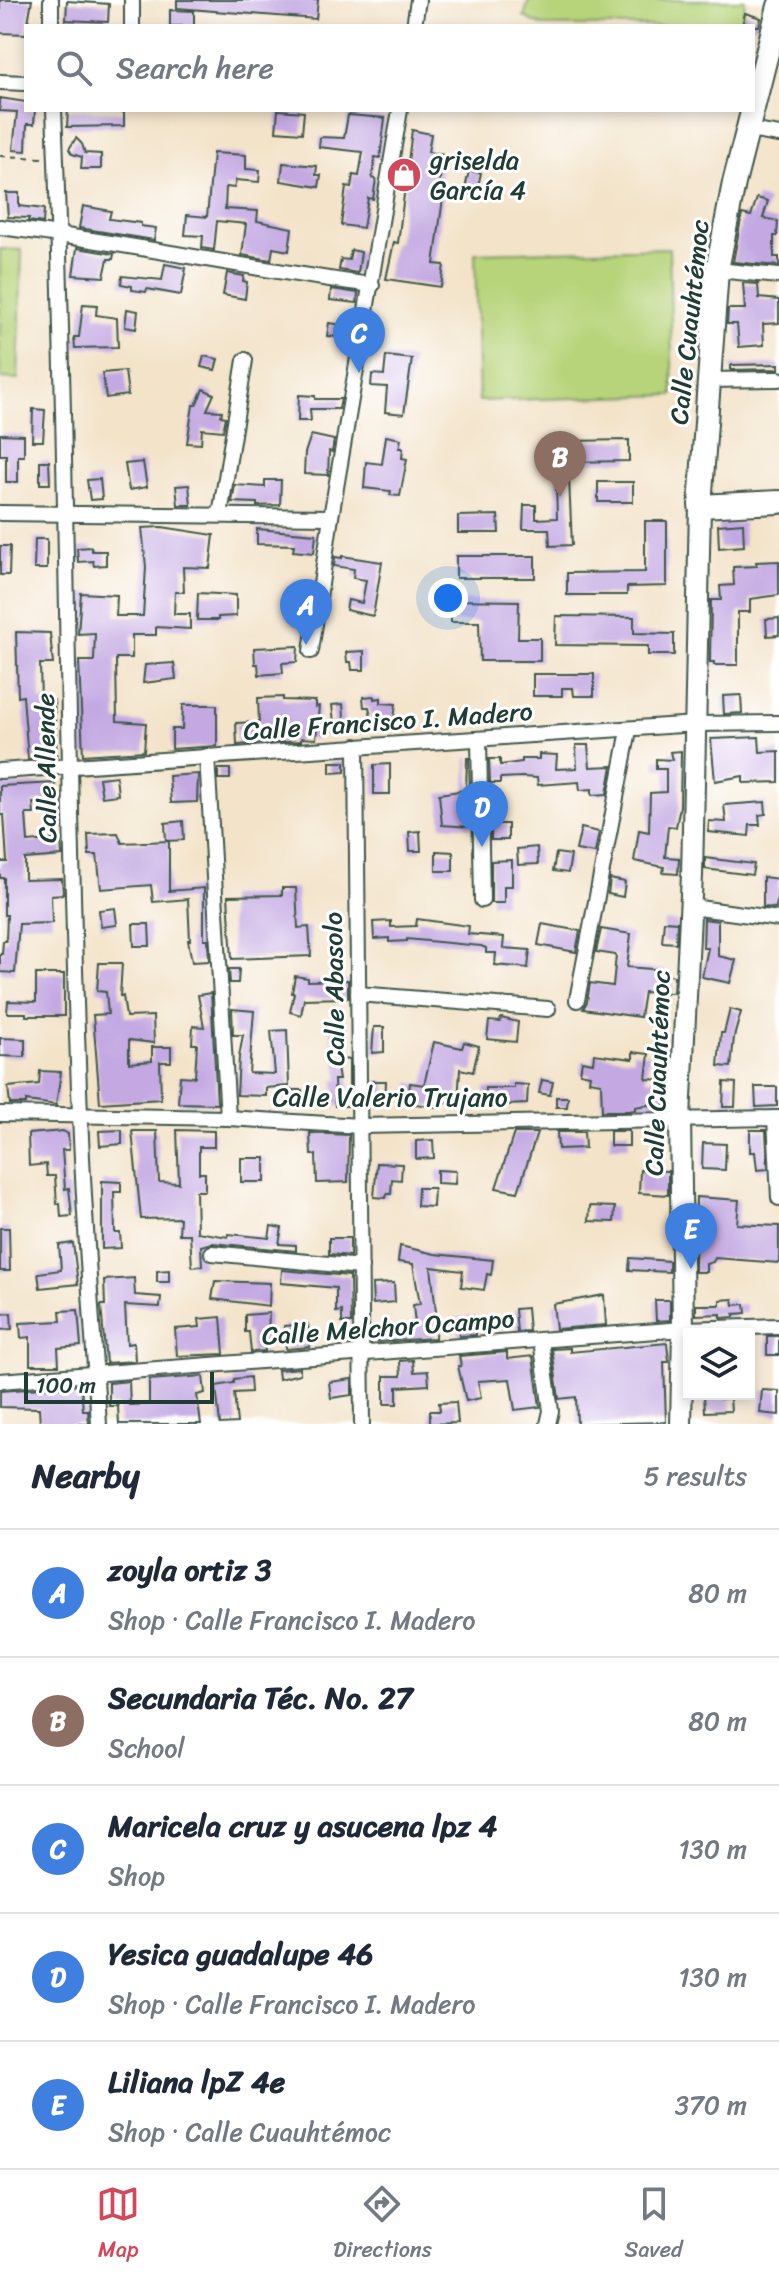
<!DOCTYPE html>
<html lang="en">
<head>
<meta charset="utf-8">
<style>
  body { margin:0; font-family:Sriracha,sans-serif; background:#f2f2f3; color:#1f2937 }
  .controls { position:absolute; right:24px; bottom:24px; display:grid; overflow:hidden; border-radius:0px; box-shadow:0 4px 12px #0003 }
  .controls button { width:72px; height:72px; display:grid; place-items:center; padding:0; border:0; border-bottom:2px solid #e0e1e3; background:#fff; color:#1f2937; font:40px sans-serif }
  .scale { position:absolute; left:24px; bottom:20px; width:190px; box-sizing:border-box; padding-left:8px; border:4px solid #1f3d34; border-top:0; font-size:22px; line-height:28px; white-space:nowrap; color:#1f3d34; -webkit-text-stroke:6px #fff; paint-order:stroke }
  .you { position:absolute; left:448px; top:598px; width:28px; height:28px; margin:-20px; border:6px solid #fff; border-radius:50%; background:#1a73e8; box-shadow:0 0 0 12px #1a73e833 }
  .badge { display:grid; place-items:center; width:52px; height:52px; border-radius:50%; background:#d1495b; color:#fff; font-size:26px; font-weight:700 }
  .pin { position:absolute; translate:-50% -66px; filter:drop-shadow(0 2px 4px #0008) }
  .pin::after { content:''; position:absolute; top:42px; width:28px; height:24px; background:inherit; clip-path:polygon(0 0,100% 0,50% 100%) }
  .list { margin:0; padding:0; list-style:none }
  h2 { display:flex; justify-content:space-between; align-items:center; height:104px; margin:0; padding:0 32px; font-size:34px }
  h2 small { font-size:26px; font-weight:400; color:#747a83 }
  .list li { display:grid; grid-template-columns:52px 1fr auto; gap:24px; align-items:center; box-sizing:border-box; height:128px; padding:0 32px; border-top:2px solid #e0e1e3 }
  .list b { display:block; font-size:30px; white-space:nowrap }
  .list p { margin:0; font-size:26px; white-space:nowrap; color:#747a83 }
  .list em { font-size:26px; font-style:normal; color:#747a83 }
  .icon { flex:none; width:44px; height:44px; fill:none; stroke:currentColor; stroke-width:2; stroke-linecap:round; stroke-linejoin:round }
  .map { position:relative; flex:none; width:779px; height:1424px; overflow:hidden }
  .search { position:absolute; background:#fff; box-shadow:0 4px 12px #0003; left:24px; right:24px; top:24px; height:88px; display:flex; align-items:center; gap:20px; box-sizing:border-box; padding:0 28px; border-radius:0px; color:#747a83; font-size:30px }
  .sheet { height:744px; background:#fff }
  nav { display:flex; justify-content:space-around; align-items:center; box-sizing:border-box; height:112px; border-top:2px solid #e0e1e3; background:#fff; font-size:22px; color:#747a83 }
  nav a { display:grid; justify-items:center; gap:4px }
  nav .on { color:#d1495b }
  .map>svg:first-child { display:block }
  .garden { fill:#b7d47a; stroke:#6b8857; stroke-width:2 }
  .building { fill:#c3a8e2 }
  .lines { fill:none; stroke-linecap:round; stroke-linejoin:round }
  .street-casing { stroke:#3f564a; stroke-width:18 }
  .secondary-casing { stroke:#3f564a; stroke-width:24 }
  .primary-casing { stroke:#3f564a; stroke-width:26 }
  .path { stroke:#3f564a; stroke-width:2; stroke-dasharray:6 6; stroke-linecap:butt }
  .street { stroke:#fff; stroke-width:14 }
  .secondary { stroke:#fff; stroke-width:20 }
  .primary { stroke:#fff; stroke-width:22 }
  .labels { text-anchor:middle; dominant-baseline:central; stroke-width:6; stroke-linejoin:round; paint-order:stroke }
  .poi-label { font-size:26px; fill:#1f3d34; stroke:#fff; text-anchor:start }
  .street-label { font-size:26px; fill:#1f3d34; stroke:#fff }
</style>
</head>
<body>
<div class="map">
<svg width="779" height="1424" viewBox="0 0 779 1424">
  <rect width="100%" height="100%" fill="#fff"/>
  <filter id="ink" filterUnits="userSpaceOnUse"><feTurbulence type="fractalNoise" baseFrequency=".0125" numOctaves="2"/><feDisplacementMap in="SourceGraphic" scale="16" xChannelSelector="R" yChannelSelector="G"/><feConvolveMatrix kernelMatrix="1 2 1 2 8 2 1 2 1" color-interpolation-filters="sRGB"/></filter>
  <filter id="wash" filterUnits="userSpaceOnUse"><feTurbulence type="fractalNoise" baseFrequency=".006" numOctaves="4" result="noise"/><feDisplacementMap in="SourceGraphic" scale="32" xChannelSelector="R" yChannelSelector="G"/><feGaussianBlur stdDeviation="1.8" result="paint"/><feColorMatrix in="noise" values="0 0 0 0 0 0 0 0 0 0 0 0 0 0 0 0 0 1.4 0 .05"/><feComposite in="paint" operator="in"/></filter>
  <g filter="url(#wash)">
    <rect width="100%" height="100%" fill="#f3e3c9"/>
    <g class="garden">
      <path d="M529,0h216l-3,26h-199l-19,-9z"/>
      <path d="M669,248l4,147 -194,6 -4,-148z"/>
      <path d="M0,249l22,1 -4,129 -18,-1z"/>
    </g>
    <g id="blocks">
      <g class="building">
        <path d="M0,0h32l-6,34 -26,-1z"/>
        <path d="M177,0h141l-2,19 -139,-11z"/>
        <path d="M67,1l42,3 -1,18 -42,-2z"/>
        <path d="M170,10l24,1v15h-24z"/>
        <path d="M745,13l16,5 -2,8h-17z"/>
        <path d="M0,98l26,4v8h9l-1,14h-7l-1,27 -13,-1 4,-38 -17,-1z"/>
        <path d="M68,110l56,2v14l-57,1z"/>
        <path d="M278,110l26,2 -2,21 -26,-2z"/>
        <path d="M348,115l37,3 -5,40 -5,-1 -3,21 4,1 -3,20 -5,-1 -5,30 -22,-3 5,-38 5,1 2,-13 6,1 4,-24 -44,-5 1,-10 24,1z"/>
        <path d="M412,130l19,4 -3,18 16,3 -6,34 6,2 -10,73 10,1 -3,22 -55,-8 8,-37 4,1z"/>
        <path d="M76,138l6,6 3,9 16,1v15h-20l1,-12 -10,-3 -3,-5z"/>
        <path d="M213,153l33,2v14l14,1 -1,12 -23,-2 -2,8 -8,-1 -1,22 33,2 -1,10 35,7 -3,23 -16,-3 -2,12 -29,-5 4,-31 -29,-3 -3,29 -12,-2 1,-12 -18,-1 2,-20 20,2z"/>
        <path d="M283,163l34,3 -1,9h5l-2,12 -38,-6z"/>
        <path d="M469,171l12,2 -5,22 -12,-2z"/>
        <path d="M6,193h13v13l25,3 -1,14 -15,-2 1,-3 -21,-1z"/>
        <path d="M757,198l11,3 -5,17 15,3 -1,15h-3v21h5v9l-46,-4 9,-48 9,2z"/>
        <path d="M83,206l28,5 -2,8 32,4v3l15,2 -2,12 -75,-12z"/>
        <path d="M77,248l37,6 -1,5h-5l-4,18 -31,-2z"/>
        <path d="M351,250l10,2 -3,21 -19,-3 2,-11 8,1z"/>
        <path d="M165,264l21,4 -5,27 -34,-6 -1,3 -14,-2v-4l-11,-2 1,-8 40,4z"/>
        <path d="M227,273l17,3 -1,5 4,1 -2,17 -22,-4z"/>
        <path d="M743,283l15,1 1,14 20,2v23l-16,1 1,21 -25,2 -2,-23h-10l1,-15h17z"/>
        <path d="M331,289l27,4 -1,10 -27,-3z"/>
        <path d="M83,304l14,1 -1,10 21,3 1,29 -43,1 -1,-11h5z"/>
        <path d="M127,309l11,2 -2,18 -11,-2z"/>
        <path d="M329,323l21,3 -2,12 -21,-2z"/>
        <path d="M204,356l14,3 -3,11 -14,-3z"/>
        <path d="M386,356l26,3 -8,55 -19,-2 2,-25 -16,-1 1,-12 12,1z"/>
        <path d="M779,364v5l-48,1v-5z"/>
        <path d="M125,371l3,24 -22,3 -4,-25z"/>
        <path d="M203,389l11,5 -7,16 15,1 -1,5 5,1 -3,14 -21,-2 -1,15 -14,-1 6,-38h3z"/>
        <path d="M299,395l16,1v3h26l-2,10h-29l1,12h-13z"/>
        <path d="M33,409l12,1 -2,31h-11z"/>
        <path d="M0,434l24,1v21h-6v26h-12v-27h-6z"/>
        <path d="M311,435l23,5 -2,12 -3,-1 -1,24 -24,-1 1,-21z"/>
        <path d="M386,436l15,3 -2,9h4l-1,10 5,1 -7,37 -10,-1 1,-4 -27,-3 2,-26 16,2z"/>
        <path d="M629,440v21l-62,1v-21z"/>
        <path d="M40,461h9l1,23h-10z"/>
        <path d="M143,462l4,25 -18,3 -4,-26z"/>
        <path d="M100,479l2,20 -12,1 -3,-20z"/>
        <path d="M569,479l3,66 -22,1 -1,-17h-26l1,-24h12v14l21,-1 -1,-38z"/>
        <path d="M265,480h16l-1,25 -23,1v-3l-25,-1 3,-17 30,2z"/>
        <rect x="598" y="482" width="35" height="20"/>
        <path d="M189,485l2,20h-13l-2,-19z"/>
        <path d="M498,515l1,18h-41v-17z"/>
        <path d="M645,521h22v65l-40,1v8h-60v-22l78,-1z"/>
        <path d="M743,523l1,23 -25,2 -1,-23z"/>
        <path d="M162,527l52,8 -4,33 -27,-1 1,25h-9l-1,22h16v15l-34,-2v8h-24v23h-16l1,63 29,2 -2,28 -61,4 -4,-94h15l1,-28 -17,1 3,-41 36,2 -1,21h27l3,-49 -4,-39z"/>
        <path d="M257,529l59,5 -2,19 -21,-2 1,-6 -37,-1z"/>
        <path d="M35,539h12v30h-13z"/>
        <path d="M0,546h10l-1,29h-9z"/>
        <path d="M91,547l1,4h14v14l-12,1 -1,-5 -15,1 -1,-14z"/>
        <path d="M342,556l40,6 -9,54 -27,-6 2,-10 14,3 4,-23 -13,-2 1,-9 -20,-3 1,-9 7,1z"/>
        <rect x="456" y="556" width="79" height="22"/>
        <path d="M779,561v34l-29,4v13h-12v53h-24v-3h-4l1,-62h10l-1,-14 14,-1 -1,-18 24,-1 -1,-4z"/>
        <path d="M198,593l38,2v21l-18,1v3h-21z"/>
        <path d="M451,600l68,1 -1,37h22v23h-60l-1,-39h-28z"/>
        <path d="M556,616l78,1v16l40,1v21h-26v-9l-93,-1z"/>
        <path d="M779,618v17l-12,1 -1,-17z"/>
        <path d="M16,632l34,1 3,31h-13l1,37 13,-1 3,57 -29,2 -5,-63 -5,1z"/>
        <path d="M298,646l-1,16 -15,1 1,10 -24,2 -1,-11h-3l-1,-16z"/>
        <path d="M364,651v19h-12l-1,-8h-4l-1,-10z"/>
        <path d="M174,663l2,16 -33,4 2,-18z"/>
        <path d="M533,674h61v22h-20l-1,-8h-11v8h-29z"/>
        <path d="M741,695l1,18 -18,1 -1,-18z"/>
        <path d="M374,696v3l7,-1v5l15,1 -2,15 -11,-1 1,6 -11,1 -4,-18h-5l-1,-10z"/>
        <path d="M283,697v3l32,1v6l4,-1 -3,33 -15,-1v3l-64,4 -1,-22 23,-1 -1,-24z"/>
        <path d="M343,704l2,26 -10,1 -3,-26z"/>
        <path d="M183,705h34v41l-45,3v-20h10z"/>
        <path d="M759,737l1,15 19,-1v31l-36,1v-7l-28,5 -4,-42z"/>
        <path d="M576,745h12l2,22 22,-1 -5,28 -15,1v-6l-12,1 -1,-8 -41,3 -1,-7 -15,-1 -22,1v5h-10l-1,-24h11v6l22,-3v-3h17v-5l18,1 -1,14 21,-1z"/>
        <path d="M681,751l-1,55 -4,21 -8,-1 -3,31 14,1 -1,16 -15,-1 1,-6 -30,-6 5,-31 10,2 1,-39 16,-1v-23h-10v-10l16,1 -2,-8z"/>
        <path d="M467,758h2l2,69 -29,-2 -3,-31 27,-4z"/>
        <path d="M330,762h15v10l-15,1z"/>
        <path d="M390,764v30h-16v-29z"/>
        <rect x="218" y="769" width="12" height="10"/>
        <path d="M198,774l-1,28 -26,1 -2,-27z"/>
        <path d="M116,776l2,19 -16,2 -3,-19z"/>
        <path d="M55,783l2,19 -24,1 1,11h-8l2,28 33,-3 1,17 -37,3v21l37,-1 1,15 -12,1 1,28 -33,1 -4,49 -15,-1v-18h2l1,-13h3l1,-26h-3v-37h-4v-16h7l-3,-47h-4v-29z"/>
        <path d="M765,802l1,12 -7,1 1,10h-10l-1,11 -41,-4 1,-11 17,1 -2,-17z"/>
        <path d="M183,821l1,19 -18,1 -1,-18z"/>
        <rect x="491" y="824" width="17" height="16"/>
        <path d="M581,828l18,4 -4,21 -19,-3z"/>
        <path d="M420,831l1,20h-11l-1,-19z"/>
        <path d="M118,833l4,10 47,-2v50l35,-3v51h4l1,22 -17,1 -4,-22h2l-2,-41 -35,3 -2,-17 -50,4 -4,-34h-8l-1,-21z"/>
        <path d="M537,847l1,17 -20,1 -1,-16z"/>
        <path d="M436,851l17,1v19h-17z"/>
        <path d="M556,853l15,2 -3,18 -15,-2z"/>
        <path d="M705,858l49,6 -2,11 -47,-6z"/>
        <path d="M512,860v26h-8v17h-13v-42z"/>
        <path d="M763,877l16,2 -3,29 -13,-1z"/>
        <path d="M610,879l15,3 -2,15 -15,-3z"/>
        <path d="M282,888h14l2,40 11,-1 2,29 -79,3 -4,-63 54,-1z"/>
        <path d="M115,908l2,17 -16,2 -2,-17z"/>
        <path d="M417,919l52,7 -1,8 36,3 -1,11 27,2 -2,18 -33,-3 1,-12h-10v-5l-5,-2 -74,-7v2l-18,1v-4l-15,1 -1,-17 18,-1v6l25,-1z"/>
        <path d="M704,919l14,2v35l18,4 -6,23 -28,-6 6,-29h-5z"/>
        <path d="M664,921l13,1 -1,21 -14,-1z"/>
        <path d="M133,924h16l1,22h-16z"/>
        <path d="M542,924l38,7 -4,21 -38,-7z"/>
        <path d="M601,929l30,5 -4,33 37,3 1,4 9,2 -1,17 -29,-1 -4,25 -57,-8 4,-7 3,-19 23,3 3,-31 -20,-3z"/>
        <path d="M99,963h23l-2,33h3l3,21 27,-1 1,27 -25,-3v23l23,-2v-14h19v15h-11l1,37 -61,4 -7,-88 15,-1 -2,-22 -9,-1z"/>
        <path d="M229,969h10l-1,14h-8z"/>
        <path d="M36,974h28v42h-38v-3h-19l1,-12 28,1z"/>
        <path d="M295,976l13,2v3l40,-1v18l-44,1 -3,16 -11,-3 4,-19h-2z"/>
        <path d="M211,993l6,111 -39,-1 2,-27 15,1 2,-33h-5l1,-18 11,1 -6,-32z"/>
        <path d="M232,1009l22,2 -5,62 26,1 -4,-43 16,-1 2,56 -23,2v8l-29,-1 2,-38 4,-22h-10z"/>
        <path d="M730,1009l11,3 -7,25 -3,30 -13,-1 3,-33h3z"/>
        <path d="M501,1018l17,4 -2,20 -29,-3 2,-18 11,1z"/>
        <path d="M342,1026l1,15 -11,2 -2,-16z"/>
        <path d="M374,1027h10v25l-12,1z"/>
        <path d="M0,1038l25,1v18l-25,-1z"/>
        <path d="M434,1042l28,6 2,-6 15,4 -6,26 -13,-3 -2,34 -21,-1 -1,5 -28,-4 2,-20 14,2z"/>
        <path d="M633,1052l16,2 -3,25 23,1 -1,26 -22,-1 -11,2v3l-6,1h-27l-1,-28 -12,-2 1,-6 -10,-2 2,-12 11,2 1,-9 39,5z"/>
        <path d="M349,1059v47h-14l-1,-26h5l-3,-19z"/>
        <path d="M40,1071l21,1 -5,33 -30,-4v3h-16l-2,-17 31,-3z"/>
        <path d="M542,1080l11,2 -3,13 -11,-2z"/>
        <path d="M372,1081h14l-1,23 -14,-1z"/>
        <path d="M724,1082l12,1 -1,24h-12z"/>
        <path d="M514,1084l14,1 -1,19 -43,2 1,-18h29z"/>
        <path d="M755,1087h22v19l-21,1z"/>
        <rect x="289" y="1090" width="13" height="15"/>
        <path d="M556,1097h12l-1,10h-11z"/>
        <path d="M122,1130v14l-22,2 -1,-15z"/>
        <path d="M177,1130l37,1v16h-15v26h6v18h-9l1,41 31,5 1,-3 40,4 2,-12 11,2 -3,16 17,1v6l-84,-8 -11,3 1,20 -10,1 -2,-33h-11l1,-16 -39,1 -9,-88h25l2,51 20,1z"/>
        <path d="M750,1130h16l2,39 -11,1 -2,-18h-5z"/>
        <path d="M63,1131l5,3 1,16h-7l3,39 4,-1 3,28 -11,1 -1,-14 -3,1 -2,-28h-8l-1,-12 -17,2 -1,-32z"/>
        <rect x="610" y="1131" width="19" height="15"/>
        <path d="M557,1132h27l1,16 -27,1z"/>
        <path d="M310,1133l39,2 -1,47 -31,1 -1,-28h-5z"/>
        <path d="M514,1133h23l-19,59 -22,-4z"/>
        <path d="M433,1140l1,18 -18,1v-18z"/>
        <path d="M703,1143l23,1 -1,26 -23,-1z"/>
        <rect x="241" y="1158" width="24" height="24"/>
        <path d="M377,1163l25,1 -1,16 -9,-1 -1,15h-4l-1,4 -12,-1z"/>
        <path d="M437,1170l19,1 -1,13 -18,-1z"/>
        <path d="M640,1170l28,1v24l-29,-2z"/>
        <path d="M102,1181l19,1v10h-7l1,41h5l1,15 -19,1z"/>
        <path d="M418,1188h16l-1,19 -16,-1z"/>
        <path d="M696,1197l43,3 -2,24 42,2v37l-64,-5 -2,4 -7,2v8h-11z"/>
        <path d="M590,1206l25,1 -1,15 -25,-1z"/>
        <path d="M0,1228h9l1,43h-10z"/>
        <path d="M329,1238h21v18l-21,-2z"/>
        <path d="M73,1243l5,41 -38,4 -2,-15 23,-3 -2,-25z"/>
        <path d="M400,1246l35,8 58,6 -2,15 -4,-1 -3,16 -23,-3 2,-16 -32,-4 5,45 -1,26 -58,4 -2,-12 40,-6 -2,-19 7,-1 -7,-40 -15,-2z"/>
        <path d="M630,1258l39,3v11l-40,-2z"/>
        <path d="M169,1270v12h-12v-11z"/>
        <path d="M282,1270l68,6 1,47h-9v-12l-6,1v-24l-55,-5z"/>
        <path d="M134,1278l1,17 26,2 -1,10 -35,-2 2,39 7,-1 1,18 -29,2 -5,-58h4l-1,-25z"/>
        <path d="M215,1281l55,2 -1,23 -57,-7z"/>
        <path d="M394,1283l1,19 -22,2 -1,-20z"/>
        <path d="M604,1295l2,30 -50,4 -3,-25z"/>
        <path d="M733,1299l1,6 11,-1 1,9 -12,1v3l-13,1v-4l-25,1v-10h24v-5z"/>
        <path d="M655,1300h15v20l-14,1z"/>
        <path d="M527,1308l2,23 -12,1 -2,-23z"/>
        <path d="M78,1310l3,36 -23,2 1,17h-29v-28l-9,1 -1,-15 41,-2 -1,-10z"/>
        <path d="M11,1313l1,16 -12,1v-16z"/>
        <path d="M269,1313l-1,20h-5l2,18 -14,1 -2,-20h-4v-17z"/>
        <path d="M474,1316l2,19 -17,1 -2,-18z"/>
        <path d="M221,1317l3,37 -47,2 -2,-27 25,-2 -1,-8z"/>
        <path d="M308,1324l2,23 -24,2 -2,-23z"/>
        <rect x="767" y="1336" width="12" height="19"/>
        <path d="M667,1343l2,19h-5l2,60 -89,2 -1,-27 -17,2 -7,-50 18,-1v4z"/>
        <path d="M507,1352v7l26,-3 7,51 -25,3 -5,-31 -32,2 3,17 -15,3 -8,-35h3l-2,-10z"/>
        <path d="M413,1360l1,12 14,-1 1,14 -32,2v17h-13v-28h17l-1,-15z"/>
        <path d="M300,1368v6l-21,5 -1,-9z"/>
        <path d="M203,1376l2,17 -8,2 4,29h-82l-1,-18h-9v-23l20,-2 1,24 19,-1v-24z"/>
        <path d="M250,1377l1,15 -17,1 3,30 -17,1 -4,-38 18,-3v-4z"/>
        <path d="M352,1379v16l-21,3 -2,-16z"/>
        <path d="M81,1385l2,25h5l1,14h-49l-1,-16 -39,-1v-16z"/>
        <path d="M762,1390l17,1v24l-19,-2z"/>
        <path d="M704,1394h15l1,5 10,-1 1,13 -26,1z"/>
        <path d="M456,1402l2,21 -28,1v-13h10l-1,-8z"/>
      </g>
    </g>
  </g>
  <g filter="url(#ink)">
    <use href="#blocks" fill-opacity="0" stroke="#3f564a" stroke-width="2"/>
    <g class="lines">
      <g class="street-casing">
        <g id="street">
          <path d="M51,0v26"/>
          <path d="M132,0v26"/>
          <path d="M414,26l4,-26"/>
          <path d="M0,82l26,1"/>
          <path d="M54,110c14,334 12,670 26,1004 4,103 12,207 19,310"/>
          <path d="M749,130l30,5"/>
          <path d="M0,227c125,15 247,42 372,58"/>
          <path d="M717,270l62,6"/>
          <path d="M708,380l71,-1"/>
          <path d="M0,513l331,4"/>
          <path d="M220,515l25,-155"/>
          <path d="M311,651l20,-134 69,-407"/>
          <path d="M479,739l3,161"/>
          <path d="M356,746l6,678"/>
          <path d="M207,756l21,362"/>
          <path d="M0,771l696,-47 83,-1"/>
          <path d="M691,907l88,12"/>
          <path d="M358,994l190,15"/>
          <path d="M577,1000l52,-270"/>
          <path d="M0,1114l228,4 132,8 419,-8"/>
          <path d="M775,1118l4,80"/>
          <path d="M212,1253l149,14"/>
          <path d="M541,1340l10,71 -3,13"/>
          <path d="M0,1381l683,-52 96,-3"/>
        </g>
      </g>
      <g class="secondary-casing">
        <path id="secondary" d="M681,1424l2,-95 -3,-211 12,-243 8,-369"/>
      </g>
      <g class="primary-casing">
        <path id="primary" d="M779,6l-45,177 -17,87 -17,236 79,-4"/>
      </g>
      <path class="path" d="M0,156l43,2"/>
      <use href="#street" class="street"/>
      <use href="#secondary" class="secondary"/>
      <use href="#primary" class="primary"/>
    </g>
  </g>
  <defs>
    <g id="shop-disc" transform="scale(1.8)"><circle r="9.5" fill="#d1495b" stroke="#fff"/><path d="M-5-2.5h2.3a2.7 3.5 0 0 1 5.4 0H5L5.5 6h-11ZM-1.5-2.5h3a1.5 2.3 0 0 0-3 0Z" fill="#fff"/></g>
  </defs>
  <g fill-rule="evenodd">
    <use href="#shop-disc" x="404" y="175"/>
  </g>
  <g class="labels">
    <g class="poi-label">
      <text x="430" y="160">griselda<tspan x="430" dy="30">García 4</tspan></text>
    </g>
    <g class="street-label">
      <text transform="translate(689 322) rotate(-84)">Calle Cuauhtémoc</text>
      <text transform="translate(388 721) rotate(-4)">Calle Francisco I. Madero</text>
      <text transform="translate(46 768) rotate(-91)">Calle Allende</text>
      <text transform="translate(334 989) rotate(-91)">Calle Abasolo</text>
      <text transform="translate(657 1073) rotate(-88)">Calle Cuauhtémoc</text>
      <text x="390" y="1097">Calle Valerio Trujano</text>
      <text transform="translate(388 1327) rotate(-4)">Calle Melchor Ocampo</text>
    </g>
  </g>
</svg>
<div class="controls">
<button><svg class="icon" aria-label="layers" viewBox="0 0 24 24"><path d="M12 4l9 5-9 5-9-5zM3 14l9 5 9-5"/></svg></button>
</div>
<div class="scale">100 m</div>
<div class="you"></div>
<div class="pin badge" style="left:306px;top:645px;background:#3f7fe0">A</div>
<div class="pin badge" style="left:560px;top:497px;background:#8d6e63">B</div>
<div class="pin badge" style="left:359px;top:373px;background:#3f7fe0">C</div>
<div class="pin badge" style="left:482px;top:847px;background:#3f7fe0">D</div>
<div class="pin badge" style="left:691px;top:1269px;background:#3f7fe0">E</div>
<div class="search"><svg class="icon" aria-label="search" viewBox="0 0 24 24"><circle cx="10" cy="10" r="6"/><path d="M15 15l6 6"/></svg>Search here</div>
</div>
<section class="sheet">
<h2>Nearby<small>5 results</small></h2>
<ul class="list">
<li><span class="badge" style="background:#3f7fe0">A</span><div><b>zoyla ortiz 3</b><p>Shop · Calle Francisco I. Madero</p></div><em>80 m</em></li>
<li><span class="badge" style="background:#8d6e63">B</span><div><b>Secundaria Téc. No. 27</b><p>School</p></div><em>80 m</em></li>
<li><span class="badge" style="background:#3f7fe0">C</span><div><b>Maricela cruz y asucena lpz 4</b><p>Shop</p></div><em>130 m</em></li>
<li><span class="badge" style="background:#3f7fe0">D</span><div><b>Yesica guadalupe 46</b><p>Shop · Calle Francisco I. Madero</p></div><em>130 m</em></li>
<li><span class="badge" style="background:#3f7fe0">E</span><div><b>Liliana lpZ 4e</b><p>Shop · Calle Cuauhtémoc</p></div><em>370 m</em></li>
</ul>
</section>
<nav>
<a class="on"><svg class="icon" aria-label="map" viewBox="0 0 24 24"><path d="M3 6l6-2 6 2 6-2v14l-6 2-6-2-6 2zM9 4v14M15 6v14"/></svg>Map</a>
<a><svg class="icon" aria-label="directions" viewBox="0 0 24 24"><path d="M12 3l9 9-9 9-9-9zM9 14v-3h6M13 9l2 2-2 2"/></svg>Directions</a>
<a><svg class="icon" aria-label="saved" viewBox="0 0 24 24"><path d="M7 4h10v16l-5-4-5 4z"/></svg>Saved</a>
</nav>
</body>
</html>
